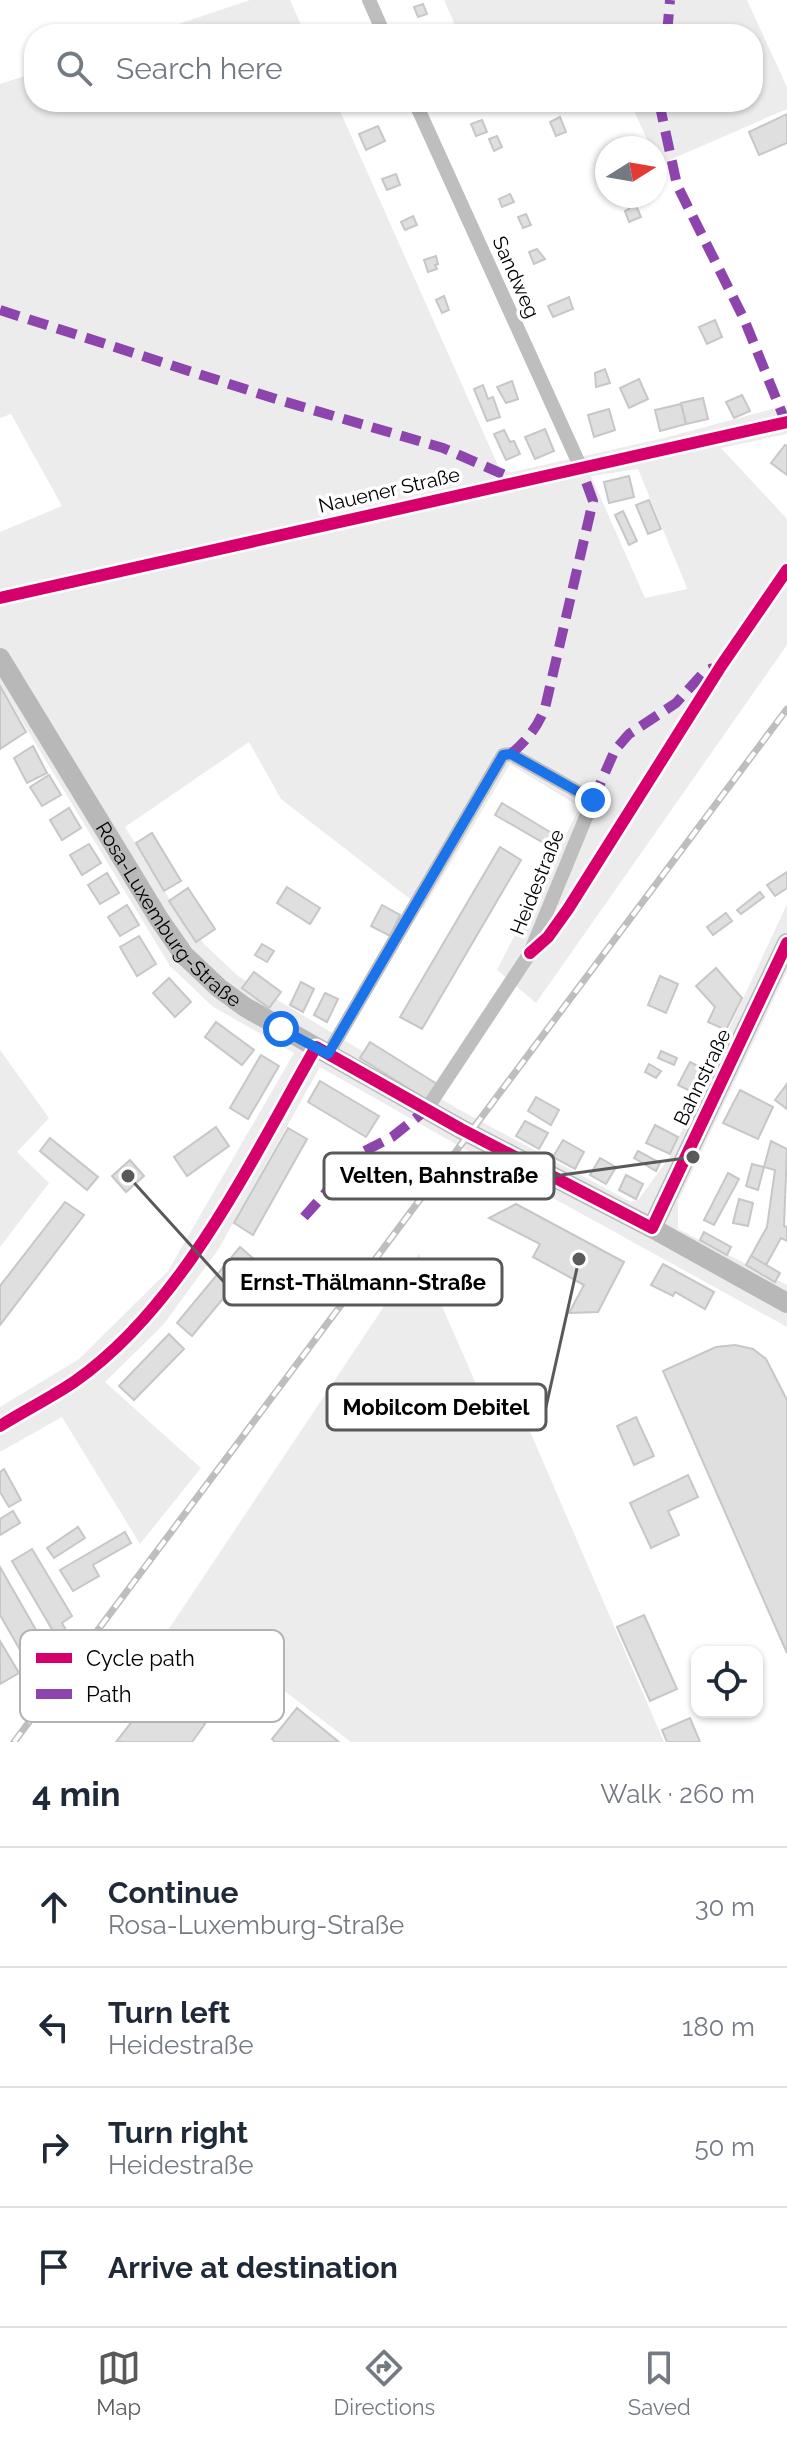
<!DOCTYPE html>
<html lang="en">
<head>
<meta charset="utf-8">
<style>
  body { margin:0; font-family:Raleway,sans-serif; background:#f6f6f7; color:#1f2937 }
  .controls { position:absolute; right:24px; bottom:24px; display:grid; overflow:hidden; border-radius:16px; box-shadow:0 2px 6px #0004 }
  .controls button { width:72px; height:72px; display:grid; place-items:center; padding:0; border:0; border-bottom:2px solid #e0e1e3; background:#fff; color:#1f2937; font:40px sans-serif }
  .compass { position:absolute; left:595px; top:136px; width:72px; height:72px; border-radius:50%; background:#fff; box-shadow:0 2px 6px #0004; rotate:79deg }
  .stop { position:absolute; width:24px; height:24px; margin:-18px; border:6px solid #1a73e8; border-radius:50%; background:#fff }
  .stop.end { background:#1a73e8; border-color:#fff; box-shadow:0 2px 8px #0008 }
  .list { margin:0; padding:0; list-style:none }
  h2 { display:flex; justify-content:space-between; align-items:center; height:104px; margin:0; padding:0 32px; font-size:34px }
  h2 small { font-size:26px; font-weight:400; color:#747a83 }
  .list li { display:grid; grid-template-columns:52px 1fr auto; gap:24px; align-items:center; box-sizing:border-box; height:120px; padding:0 32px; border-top:2px solid #e0e1e3 }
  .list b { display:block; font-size:30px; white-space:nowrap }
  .list p { margin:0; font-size:26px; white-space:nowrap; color:#747a83 }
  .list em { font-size:26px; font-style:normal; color:#747a83 }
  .icon { flex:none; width:44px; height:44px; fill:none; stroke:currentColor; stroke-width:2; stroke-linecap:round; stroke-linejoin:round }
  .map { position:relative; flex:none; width:787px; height:1742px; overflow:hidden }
  .search { position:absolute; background:#fff; box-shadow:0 2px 6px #0004; left:24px; right:24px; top:24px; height:88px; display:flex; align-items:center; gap:20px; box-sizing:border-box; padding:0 28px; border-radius:32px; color:#747a83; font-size:30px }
  .sheet { height:584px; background:#fff }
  nav { display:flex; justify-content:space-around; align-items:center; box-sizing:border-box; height:112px; border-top:2px solid #e0e1e3; background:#fff; font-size:22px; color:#747a83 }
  nav a { display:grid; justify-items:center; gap:4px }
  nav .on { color:#595959 }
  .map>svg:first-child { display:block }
  .green { fill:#ececec; fill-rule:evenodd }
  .building { fill:#dfdfdf; stroke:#c7c7c7; stroke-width:2 }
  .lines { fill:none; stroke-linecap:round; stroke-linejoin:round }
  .street { stroke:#bebebe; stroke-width:14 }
  .secondary { stroke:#b8b8b8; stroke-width:20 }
  .rail-casing { stroke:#bebebe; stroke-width:7 }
  .rail { stroke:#fff; stroke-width:4; stroke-dasharray:12; stroke-linecap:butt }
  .quiet { stroke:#8e44ad; stroke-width:10; stroke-dasharray:20 10; stroke-linecap:butt }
  .cycleway-casing { stroke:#fff; stroke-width:17 }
  .cycleway { stroke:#d6006c; stroke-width:12 }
  .route { stroke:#1a73e8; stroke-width:10 }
  .labels { text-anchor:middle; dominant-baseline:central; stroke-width:7; stroke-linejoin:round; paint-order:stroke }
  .street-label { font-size:20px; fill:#000; stroke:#fff }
  .key { fill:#fff; stroke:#b2b2b2; stroke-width:2 }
  .key-label { font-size:22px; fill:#000 }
  .leader { fill:none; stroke:#595959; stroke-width:3 }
  .callout-dot { fill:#595959; stroke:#fff; stroke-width:3 }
  .callout { fill:#fff; stroke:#595959; stroke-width:3 }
  .callout-label { font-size:22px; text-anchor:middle; font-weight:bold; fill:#000 }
</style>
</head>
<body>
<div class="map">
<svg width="787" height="1742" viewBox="0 0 787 1742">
  <rect width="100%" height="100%" fill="#fff"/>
  <g class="green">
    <path d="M250,0h40l15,34h-156z"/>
    <path d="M444,0h303l40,87v22l-129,56 -3,-17h-4l-21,-46h123v-68h-294z"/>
    <path d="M34,73v29h302l164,368 12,2 148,-33 127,-34v29l-66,14 66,71v126l-251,358 -39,-33 83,-163 -70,-43 -87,145 -142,-110 -32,-57 -124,85 44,71 36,47 33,31 220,133 173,93 7,-2 31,-42 118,-254v67l-109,230v28l109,56v42l-305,-168 -162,-92 -102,183 -55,75 -58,57 96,86 -61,76 -78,-127 -62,35v-45l79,-48 89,-88 126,-218 -82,-47 -42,-40 -170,-281v-153l62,-26 -51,-92 -11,4v-334zM638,469l49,119v1l-42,9 -54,-122z"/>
    <path d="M0,1050l49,68 -32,34 32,31 -49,64z"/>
    <path d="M419,1254l73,166 28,-12 144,334h-313l-99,-76 -102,-9z"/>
  </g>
  <g class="building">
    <path d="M423,4l4,10 -9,3 -4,-10z"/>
    <path d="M787,114v29l-28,12 -10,-23z"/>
    <path d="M560,117l6,15 -10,4 -6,-14z"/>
    <path d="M482,120l5,12 -11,4 -5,-12z"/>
    <path d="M378,126l7,15 -19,9 -7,-16z"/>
    <path d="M497,136l5,11 -8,4 -5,-12z"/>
    <path d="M396,174l4,11 -13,5 -5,-11z"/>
    <path d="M510,194l4,8 -12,5 -3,-8z"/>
    <path d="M634,201l7,16 -12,5 -4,-11 4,-2 -2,-5z"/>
    <path d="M526,214l5,11 -8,3 -5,-11z"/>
    <path d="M413,216l4,9 -12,5 -4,-8z"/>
    <path d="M537,249l8,10 -11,5 -5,-12z"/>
    <path d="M436,256l2,8 -3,1 2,4 -9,3 -4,-12z"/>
    <path d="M444,296l5,14 -7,3 -6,-13z"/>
    <path d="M569,297l4,12 -20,8 -5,-11z"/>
    <path d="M715,320l7,17 -15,7 -8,-17z"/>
    <path d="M605,369l5,14 -14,4 -1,-14z"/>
    <path d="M639,379l9,20 -19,9 -9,-20z"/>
    <path d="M512,381l6,18 -12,4 -9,-16z"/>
    <path d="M483,385l5,14 5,-2 7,20 -13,4 -13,-32z"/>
    <path d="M742,395l8,16 -16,7 -8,-16z"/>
    <path d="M703,398l5,21 -22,5 -5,-21z"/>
    <path d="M681,404l5,20 -26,7 -5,-21z"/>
    <path d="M609,409l6,21 -21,7 -6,-22z"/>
    <path d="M545,429l9,22 -19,8 -10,-22z"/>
    <path d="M504,430l6,12 4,-1 6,13 -14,6 -12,-26z"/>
    <path d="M785,445l2,1v29l-16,-12z"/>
    <path d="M629,476l5,21 -25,6 -5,-21z"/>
    <path d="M649,500l12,29 -13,5 -12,-29z"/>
    <path d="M623,511l14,30 -8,4 -14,-30z"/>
    <path d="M0,686l26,46 -26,17z"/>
    <path d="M33,746l14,27 -20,10 -13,-25z"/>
    <path d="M49,775l12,20 -19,11 -12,-19z"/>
    <path d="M502,803l53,32 -6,11 -54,-31z"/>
    <path d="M69,808l12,20 -19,12 -12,-20z"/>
    <path d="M152,833l29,48 -17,10 -28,-48z"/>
    <path d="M89,844l12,19 -19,12 -12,-20z"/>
    <path d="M500,847l21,13 -99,169 -22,-12z"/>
    <path d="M787,872v16l-12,8 -8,-11z"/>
    <path d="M107,873l12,20 -19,11 -12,-19z"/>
    <path d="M287,887l33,21 -10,16 -33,-21z"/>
    <path d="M188,888l27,41 -19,13 -27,-41z"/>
    <path d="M760,892l4,5 -23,17 -4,-4z"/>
    <path d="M127,905l12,20 -19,11 -12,-19z"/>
    <path d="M382,905l18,10 -10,21 -19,-10z"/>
    <path d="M726,913l6,8 -19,14 -6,-8z"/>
    <path d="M139,936l17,28 -19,12 -17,-29z"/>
    <path d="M262,944l12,7 -7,11 -12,-7z"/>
    <path d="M716,968l26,30 -16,32 -18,-8 7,-15 -19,-21z"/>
    <path d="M254,972l27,20 -12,16 -27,-20z"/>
    <path d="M660,976l18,8 -12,29 -18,-8z"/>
    <path d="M169,978l22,24 -16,15 -22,-24z"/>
    <path d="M301,982l13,7 -11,23 -13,-7z"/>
    <path d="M325,993l13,6 -11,23 -13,-7z"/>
    <path d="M216,1022l38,28 -12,15 -37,-28z"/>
    <path d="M370,1042l67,42 -10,16 -67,-42z"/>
    <path d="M661,1051l16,7 -3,7 -16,-7z"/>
    <path d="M261,1055l18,11 -31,53 -18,-11z"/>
    <path d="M690,1062l16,8 -12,23 -16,-8z"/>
    <path d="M649,1064l12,7 -5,7 -11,-6z"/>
    <path d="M320,1081l59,35 -13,21 -58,-35z"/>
    <path d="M787,1084v25l-12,-9z"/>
    <path d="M740,1090l33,17 -15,32 -35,-16z"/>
    <path d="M536,1097l23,13 -8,15 -23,-14z"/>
    <path d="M525,1121l23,12 -9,16 -23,-13z"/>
    <path d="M655,1125l23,12 -8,17 -24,-11z"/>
    <path d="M216,1127l13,19 -42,30 -13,-19z"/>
    <path d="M288,1128l19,11 -54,96 -19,-12z"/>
    <path d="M50,1138l48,39 -11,13 -47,-39z"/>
    <path d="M563,1140l21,12 -9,17 -22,-12z"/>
    <path d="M771,1141l16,8 -3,77 3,1v14l-6,-3 -15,27 -15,-9 16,-29 8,-57 -11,-3z"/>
    <path d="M638,1151l22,12 -4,8 -22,-13z"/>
    <path d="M600,1158l16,9 -10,17 -16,-9z"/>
    <path d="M130,1160l14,16 -18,16 -14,-16z"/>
    <path d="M752,1164l12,3 -6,23 -12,-4z"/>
    <path d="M728,1173l11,6 -25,46 -10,-5z"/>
    <path d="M626,1175l17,9 -7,15 -17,-9z"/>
    <path d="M739,1199l14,4 -5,23 -15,-3z"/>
    <path d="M65,1202l19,13 -84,110v-39z"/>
    <path d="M516,1204l108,58 -26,50 -29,1 15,-28 -51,-28 7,-13 -51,-26z"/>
    <path d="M704,1232l27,15 -4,8 -27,-15z"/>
    <path d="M240,1247l15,13 -63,76 -15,-13z"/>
    <path d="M751,1256l29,17 -5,9 -29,-17z"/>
    <path d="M663,1264l51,28 -9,17 -30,-17 -2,4 -22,-11z"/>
    <path d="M169,1334l15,15 -50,51 -15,-14z"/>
    <path d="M735,1345l18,4 13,10 21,41v253l-124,-282 53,-24z"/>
    <path d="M636,1417l18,39 -20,9 -17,-39z"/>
    <path d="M4,1469l17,31 -12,7 -9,-15v-20z"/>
    <path d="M688,1475l10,22 -30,14 11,24 -28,13 -21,-45z"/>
    <path d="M13,1511l7,12 -20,12v-16z"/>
    <path d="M78,1527l7,11 -31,20 -7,-10z"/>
    <path d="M125,1532l6,11 -38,22 6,11 -26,15 -13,-21z"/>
    <path d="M32,1549l40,67 -10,7 4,7 -10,6 -44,-75z"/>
    <path d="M0,1567l40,70 -10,6 7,13 -10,6 -27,-47z"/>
    <path d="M644,1615l33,74 -27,12 -33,-74z"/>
    <path d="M0,1641l19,32 -19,11z"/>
    <path d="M158,1688l47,36 -13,18h-76z"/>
    <path d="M297,1708l42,34h-64l-3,-3z"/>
    <path d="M690,1718l10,24h-33l-5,-12z"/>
  </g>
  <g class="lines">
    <g class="street">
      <path d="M369,0l15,34"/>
      <path d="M415,102l166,366"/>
      <path d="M0,598l787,-176"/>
      <path d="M328,1054l175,-299 8,-1 82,46 -63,153 -104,157"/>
      <path d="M0,1426c24,-15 50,-28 74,-44 109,-76 177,-222 242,-335"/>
    </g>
    <g class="secondary">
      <path id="s1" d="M0,658l159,261 25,36 35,33 26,19 216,122 191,99 135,75"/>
      <path d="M652,1228l135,-285"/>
    </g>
    <g class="rail-casing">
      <path id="rail" d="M14,1742l773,-1033"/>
    </g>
    <use href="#rail" class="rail"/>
    <g class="quiet">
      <path d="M667,34l3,-34"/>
      <path d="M659,102l18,83 67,134 42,104"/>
      <path d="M0,310l279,90 164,48 64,28"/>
      <path d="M511,754c16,-14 26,-26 34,-46l48,-207 -12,-33"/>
      <path d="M593,800l22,-50 14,-16 47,-31 29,-32 8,-3"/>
      <path d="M304,1217l57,-64 31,-16 34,-27"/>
    </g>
    <g class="cycleway-casing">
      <g id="cycleway">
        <path d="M0,598l787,-176"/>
        <path d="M530,953l18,-16 20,-28 153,-243 66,-96"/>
        <path d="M0,1426c24,-15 50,-28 74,-44 109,-76 177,-222 242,-335l145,82 191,99 135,-285"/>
      </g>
    </g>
    <use href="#cycleway" class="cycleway"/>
  </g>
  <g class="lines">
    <path class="route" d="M281,1029l47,25 175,-299 8,-1 82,46"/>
  </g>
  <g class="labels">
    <g class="street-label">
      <text transform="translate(516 277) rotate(66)">Sandweg</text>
      <text transform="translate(389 490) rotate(-13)">Nauener Straße</text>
      <text transform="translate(537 882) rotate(-68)">Heidestraße</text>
      <text stroke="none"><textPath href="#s1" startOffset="308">Rosa-Luxemburg-Straße</textPath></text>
      <text transform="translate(702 1077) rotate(-64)">Bahnstraße</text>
    </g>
  </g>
  <rect x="20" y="1630" width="264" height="92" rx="12" class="key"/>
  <rect x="36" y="1653" width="36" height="10" fill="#d6006c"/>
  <rect x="36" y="1689" width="36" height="10" fill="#8e44ad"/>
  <g class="key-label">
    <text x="86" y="1666">Cycle path</text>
    <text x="86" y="1702">Path</text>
  </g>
  <path class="leader" d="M693 1157L554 1176M128 1176L224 1282M579 1259L546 1407"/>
  <g class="callout-dot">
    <circle cx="693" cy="1157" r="8"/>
    <circle cx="128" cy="1176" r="8"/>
    <circle cx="579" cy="1259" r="8"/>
  </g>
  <g class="callout">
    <rect x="324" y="1153" width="230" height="46" rx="8"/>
    <rect x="224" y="1259" width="278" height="46" rx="8"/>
    <rect x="327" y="1384" width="219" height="46" rx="8"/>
  </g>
  <g class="callout-label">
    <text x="439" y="1183">Velten, Bahnstraße</text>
    <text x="363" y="1290">Ernst-Thälmann-Straße</text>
    <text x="436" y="1415">Mobilcom Debitel</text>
  </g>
</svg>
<div class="controls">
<button><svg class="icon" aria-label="locate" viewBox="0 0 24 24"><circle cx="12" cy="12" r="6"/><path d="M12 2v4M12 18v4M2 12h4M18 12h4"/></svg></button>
</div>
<svg class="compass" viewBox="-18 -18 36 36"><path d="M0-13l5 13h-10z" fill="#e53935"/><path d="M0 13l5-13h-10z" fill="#747a83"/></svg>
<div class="stop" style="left:281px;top:1029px"></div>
<div class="stop end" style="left:593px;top:800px"></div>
<div class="search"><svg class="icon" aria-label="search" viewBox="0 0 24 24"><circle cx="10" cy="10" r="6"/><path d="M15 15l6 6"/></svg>Search here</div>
</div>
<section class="sheet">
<h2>4 min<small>Walk · 260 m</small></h2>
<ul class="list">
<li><svg class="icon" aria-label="ahead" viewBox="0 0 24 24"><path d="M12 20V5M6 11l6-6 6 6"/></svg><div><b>Continue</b><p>Rosa-Luxemburg-Straße</p></div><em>30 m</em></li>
<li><svg class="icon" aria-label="left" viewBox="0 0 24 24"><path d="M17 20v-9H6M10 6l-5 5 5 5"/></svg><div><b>Turn left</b><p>Heidestraße</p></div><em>180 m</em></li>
<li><svg class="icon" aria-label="right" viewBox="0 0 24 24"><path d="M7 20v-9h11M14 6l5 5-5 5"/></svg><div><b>Turn right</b><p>Heidestraße</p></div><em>50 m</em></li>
<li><svg class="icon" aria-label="arrive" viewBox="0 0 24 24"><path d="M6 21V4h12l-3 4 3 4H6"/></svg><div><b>Arrive at destination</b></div></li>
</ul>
</section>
<nav>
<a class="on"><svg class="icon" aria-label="map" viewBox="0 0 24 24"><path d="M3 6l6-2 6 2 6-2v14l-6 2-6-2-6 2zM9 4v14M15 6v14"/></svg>Map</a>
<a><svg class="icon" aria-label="directions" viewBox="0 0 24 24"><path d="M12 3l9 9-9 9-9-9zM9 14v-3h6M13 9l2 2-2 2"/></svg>Directions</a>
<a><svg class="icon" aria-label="saved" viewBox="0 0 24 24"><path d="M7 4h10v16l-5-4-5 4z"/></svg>Saved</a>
</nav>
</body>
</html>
